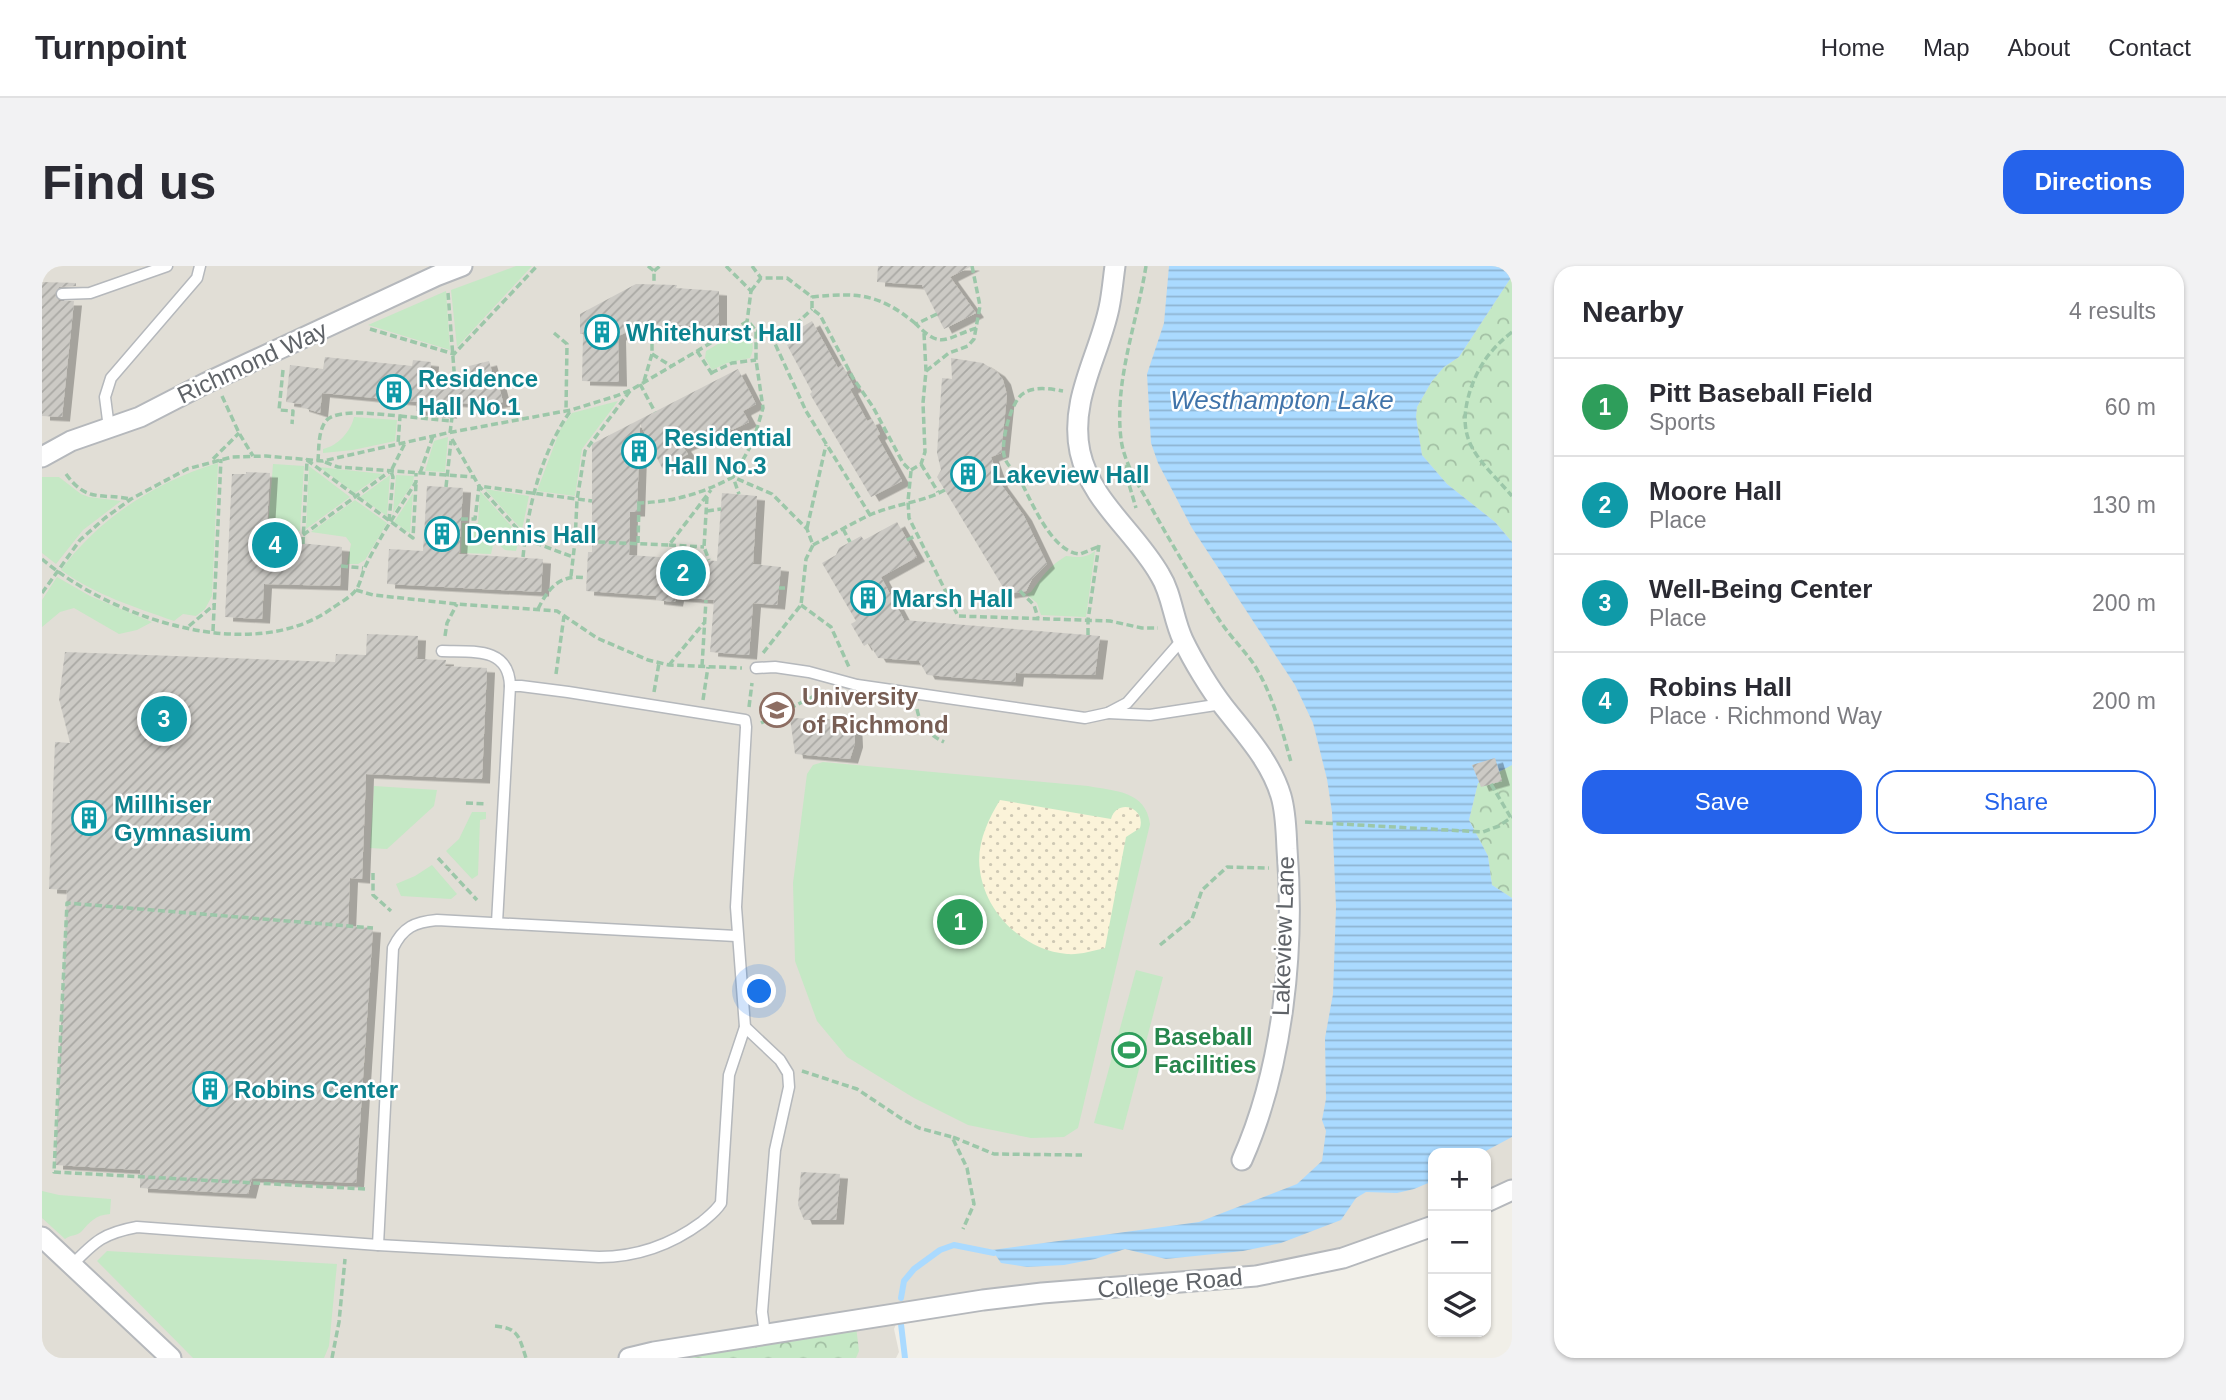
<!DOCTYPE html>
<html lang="en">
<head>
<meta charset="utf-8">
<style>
  body { margin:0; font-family:Helvetica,sans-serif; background:#f2f2f3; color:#2b2b33 }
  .controls { position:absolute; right:21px; bottom:21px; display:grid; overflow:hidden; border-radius:14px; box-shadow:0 2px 5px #0004 }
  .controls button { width:63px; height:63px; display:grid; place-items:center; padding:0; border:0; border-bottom:2px solid #e1e1e2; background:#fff; color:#2b2b33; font:35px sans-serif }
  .you { position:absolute; left:718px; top:726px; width:24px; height:24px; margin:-18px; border:5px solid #fff; border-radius:50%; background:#1a73e8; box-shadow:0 0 0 10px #1a73e833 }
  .badge { display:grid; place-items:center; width:46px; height:46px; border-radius:50%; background:#2563eb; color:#fff; font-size:23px; font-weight:700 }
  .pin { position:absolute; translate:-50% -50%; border:4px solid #fff; box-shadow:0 2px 7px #0006 }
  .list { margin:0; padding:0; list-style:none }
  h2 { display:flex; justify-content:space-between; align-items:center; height:91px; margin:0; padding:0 28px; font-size:30px }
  h2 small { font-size:23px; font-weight:400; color:#7c7c81 }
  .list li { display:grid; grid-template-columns:46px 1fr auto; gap:21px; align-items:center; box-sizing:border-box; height:98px; padding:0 28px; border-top:2px solid #e1e1e2 }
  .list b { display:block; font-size:26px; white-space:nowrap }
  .list p { margin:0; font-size:23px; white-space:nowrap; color:#7c7c81 }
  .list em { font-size:23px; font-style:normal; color:#7c7c81 }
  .actions { display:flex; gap:14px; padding:21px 28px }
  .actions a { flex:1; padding:16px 0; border:2px solid #2563eb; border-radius:21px; text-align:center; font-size:24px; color:#2563eb }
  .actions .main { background:#2563eb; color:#fff }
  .icon { flex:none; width:38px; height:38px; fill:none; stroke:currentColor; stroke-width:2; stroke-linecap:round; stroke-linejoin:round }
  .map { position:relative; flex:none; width:1470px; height:1092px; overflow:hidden; border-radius:21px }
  header { display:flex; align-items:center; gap:42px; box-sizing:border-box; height:98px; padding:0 35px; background:#fff; border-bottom:2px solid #e1e1e2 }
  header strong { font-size:33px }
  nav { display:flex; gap:38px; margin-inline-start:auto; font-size:24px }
  .intro { display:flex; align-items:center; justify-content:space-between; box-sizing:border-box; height:168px; padding:0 42px }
  h1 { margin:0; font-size:49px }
  .button { padding:18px 32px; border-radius:21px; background:#2563eb; color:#fff; font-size:24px; font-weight:700 }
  main { display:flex; gap:42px; padding:0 42px }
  aside { flex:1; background:#fff; border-radius:21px; box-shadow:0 2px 5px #0004 }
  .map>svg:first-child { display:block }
  .education { fill:#e1ded6 }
  .green { fill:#c5e8c5 }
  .forest { fill:url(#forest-crowns) }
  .sand { fill:url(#sand-dots) }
  .water { fill:url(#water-rules) }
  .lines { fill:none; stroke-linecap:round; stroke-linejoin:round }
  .stream { stroke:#aadaff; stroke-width:6 }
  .building { fill:url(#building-hatch); filter:url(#shadow) }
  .service-casing { stroke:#b5b8bc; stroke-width:13 }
  .minor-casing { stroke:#b5b8bc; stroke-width:23 }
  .path { stroke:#9cc7a9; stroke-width:3.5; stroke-dasharray:7 3.5; stroke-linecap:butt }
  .service { stroke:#fff; stroke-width:10 }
  .minor { stroke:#fff; stroke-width:19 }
  .labels { text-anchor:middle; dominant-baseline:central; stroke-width:5; stroke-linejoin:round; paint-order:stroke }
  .culture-label { font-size:24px; font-weight:bold; fill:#0d838f; stroke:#fff; text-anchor:start }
  .street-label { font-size:24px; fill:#5f6368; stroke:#fff }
  .education-label { font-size:24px; font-weight:bold; fill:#785e54; stroke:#fff; text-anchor:start }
  .leisure-label { font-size:24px; font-weight:bold; fill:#27864d; stroke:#fff; text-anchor:start }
  .water-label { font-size:26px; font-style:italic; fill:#4174aa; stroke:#fff }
</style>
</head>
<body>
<header>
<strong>Turnpoint</strong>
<nav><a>Home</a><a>Map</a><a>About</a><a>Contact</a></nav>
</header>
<div class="intro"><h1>Find us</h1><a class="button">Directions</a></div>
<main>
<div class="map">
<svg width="1470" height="1092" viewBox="0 0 1470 1092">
  <defs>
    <pattern id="forest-crowns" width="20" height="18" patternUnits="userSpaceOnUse" patternTransform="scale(1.75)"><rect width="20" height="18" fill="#c5e8c5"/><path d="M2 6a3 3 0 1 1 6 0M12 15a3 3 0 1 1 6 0" fill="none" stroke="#a3c0a4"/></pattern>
    <pattern id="sand-dots" width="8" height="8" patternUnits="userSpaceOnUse" patternTransform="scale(1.75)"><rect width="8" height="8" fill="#fbf3d9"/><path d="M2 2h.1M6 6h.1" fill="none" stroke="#cec8b4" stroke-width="1.8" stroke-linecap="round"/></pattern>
    <pattern id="water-rules" width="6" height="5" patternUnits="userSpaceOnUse" patternTransform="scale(1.75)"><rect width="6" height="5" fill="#aadaff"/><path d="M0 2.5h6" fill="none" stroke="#8eb4d2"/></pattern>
    <pattern id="building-hatch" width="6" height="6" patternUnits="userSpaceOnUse" patternTransform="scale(1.75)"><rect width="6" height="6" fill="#cccac5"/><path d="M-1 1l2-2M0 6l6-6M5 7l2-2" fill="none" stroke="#a9a8a4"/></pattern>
    <filter id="shadow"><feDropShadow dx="8" dy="4.5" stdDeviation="0" flood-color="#0004"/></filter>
  </defs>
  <rect width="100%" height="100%" fill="#f1efe8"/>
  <path class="education" d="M0,0h1470v924l-26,12v-49h-53v73l-90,32 -442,54 -7,17 5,23 -3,6h-854z"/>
  <g class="green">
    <path d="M474,0h16l-75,81 -6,-57z"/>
    <path d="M404,25l4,59 -82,-25z"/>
    <path d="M696,66h6c10,5 11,17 6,26l-23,5 -15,7 -7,-12 1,-7z"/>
    <path d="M576,135l-36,48 -7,47 -38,-5 23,-61 12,-17z"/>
    <path d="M312,151l43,3 -2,21 -42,9 -30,3v-4c15,-3 28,-18 31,-32z"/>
    <path d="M406,171l-3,35 -20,-1 9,-30z"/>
    <path d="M176,197l-6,133 -7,13 -9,7 -13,-2 -9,7c-39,-14 -79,-26 -113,-51 38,-52 96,-89 157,-107z"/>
    <path d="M231,198l31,2 -4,65 -10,1 -9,9 -14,-1z"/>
    <path d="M267,200l41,31 -44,32z"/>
    <path d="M277,201l64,7 -28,19z"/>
    <path d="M348,209l-3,41 -27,-19z"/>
    <path d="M354,209l18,1 -1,7 -20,30z"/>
    <path d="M0,211h17l22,17 8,3 32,4 -38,29 -27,34 -14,-11z"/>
    <path d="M443,223l44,7 -7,34z"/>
    <path d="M438,225l40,45 -4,15 -11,-1 -7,-6 -5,1 -2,9 -30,-1 1,-30h16z"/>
    <path d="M371,227l-3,40 -16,-11z"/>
    <path d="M313,234l32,23 -22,37 -7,4h-11l4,-20 -5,-7 -35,-5z"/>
    <path d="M1053,285l-9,66 -45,-2 -4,-12 -11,-9 5,-2c13,-17 16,-24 35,-36 11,1 19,3 29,-5z"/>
    <path d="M15,311l33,19 62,26 -15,8 -18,4 -45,-26 -14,4 -18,15v-27z"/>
    <path d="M781,496l265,24c27,5 58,5 62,38l-72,304 -14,9 -33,1 -63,-13 -54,-27 -67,-41 -30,-36 -22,-60 -2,-78 14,-109 6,-9z"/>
    <path d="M332,520l63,4 -3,16 -47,43 -17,-1z"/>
    <path d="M430,546h14v7l-6,1 -2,55 -6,4 -26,-28 13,-12z"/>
    <path d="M390,599l25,29 -6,5 -50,-3 -5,-12 19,-8z"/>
    <path d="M1094,704l27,7 -40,153 -29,-7z"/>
    <path d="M0,925l17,4 52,4 -1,15c-15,1 -20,8 -29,18 -5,4 -11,3 -16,7l-23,-21z"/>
    <path d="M65,985l230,13 -8,82 -5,12h-131l-96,-97z"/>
  </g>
  <g class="forest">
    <path d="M1470,10v266l-17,-20 -48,-38 -25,-29 -6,-38 1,-10 15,-26 12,-14 15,-10z"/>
    <path d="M1470,499v133l-20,-13 -4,-29 -19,-36 9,-37z"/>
    <path d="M814,1060l3,25 -3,7h-175z"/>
  </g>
  <path class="sand" d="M958,534l111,19c6,-21 35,-12 29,9l-14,9 -21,111c-12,3 -26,7 -38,6 -43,-4 -81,-40 -87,-83 -4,-25 7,-50 20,-71z"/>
  <path class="water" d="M1127,0h343v10l-53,81 -15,10 -12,14 -15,26 -1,10 6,38 25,29 48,38 17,20v223l-34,18 -9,37 19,36 4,29 20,13v239l-30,16h-49v28l-19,8 -17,4 -31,-1 -10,6 -15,22 -60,23 -38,8 -77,8 -41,-10 -30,10 -31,6 -37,2 -26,-4 -9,-13 207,-28 98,-38 25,-23 4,-30 -4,-11 4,-21 -1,-61 8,-44 3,-87 -4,-95 -5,-33 -14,-56 -18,-38 -103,-157 -34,-65 -7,-20 -4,-69 17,-51z"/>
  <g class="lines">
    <g class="stream">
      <path d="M859,1032l3,-17 10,-12 26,-19 14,-5 40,8"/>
      <path d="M859,1058l4,34"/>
    </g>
  </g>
  <g class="building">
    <path d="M836,0h94l-22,11 26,36 -32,16 -22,-44 -45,-3z"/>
    <path d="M0,16l34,1v3l-17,1 -4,7 4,7h15l-12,116 -20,-1z"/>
    <path d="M594,18l41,1 -1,3 43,3v36l-40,-2v3l-12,1 -30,-1 -19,8 1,46 -37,-1 1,-47h-3v-20z"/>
    <path d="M770,55l26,47 4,-3 12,22 -4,2 17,32 5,-2 8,15 -3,2 25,45 -31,16 -61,-103 2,-2 -25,-47 9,-5 -4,-7z"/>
    <path d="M283,91l87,9 1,-6 18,2 -1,13 43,7 -4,-16 20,-5 4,15 3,-1 7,27 -25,6 -5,-4 -23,-2 -1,12 -33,-3 1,-9 -95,-9 -2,20 -19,-6v-3l-15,-2 4,-37 33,4z"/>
    <path d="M909,92l32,5 14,9 6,8 4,15 -6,58 -10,4 9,26 24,33 23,48 -15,15 -6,12 -19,3 -70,-117 4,-7 -4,-17 5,-75 10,1z"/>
    <path d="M696,103l18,35 -13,7 6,11 -17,8 -3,-4 -46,21 5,7 -26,14 -22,-44 -3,88h-7l-1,43 88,6 5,-68 35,3 -4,68 28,3 -4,38 -24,-2 -4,52 -39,-3 4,-52 -38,-3 -1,5 -19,-2v-4l-70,-5 2,-39h4v-108z"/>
    <path d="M204,206l24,1 -4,67 76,7 -2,39 -76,-2 -2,35 -37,-2 7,-143h14z"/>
    <path d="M385,220l36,2 -4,66 84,5 -2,33 -154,-8 2,-35 34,2z"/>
    <path d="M855,256l20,35 -36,20 23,43 196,16 -5,39 -79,-2 -1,9 -52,-4 -36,-3 -8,-14 -41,-3 -9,-15 -5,3 -13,-22 5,-3 -34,-58 14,-8 3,-7 22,-12 3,4z"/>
    <path d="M325,368l51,2 -1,23 29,1 -1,6 42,2 -5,111 -116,-5 -4,105 -12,-1 -2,48 25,2 -17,255 -104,-5 -4,16 -108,-6v-18l-85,-5 12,-275 -18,-1 6,-147 15,1 -11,-44 6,-47 270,10 1,-8 30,1z"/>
    <path d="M748,452l64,2 1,23 -5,16 -55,-5z"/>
    <path d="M1453,492l7,23 -21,6 -9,-22z"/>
    <path d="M759,906l39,2 -4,46h-32l-6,-15z"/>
  </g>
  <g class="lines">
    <g class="service-casing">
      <g id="service">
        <path d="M20,28l28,-1 77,-27"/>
        <path d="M67,162l-4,-31 6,-19 86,-100 3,-12"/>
        <path d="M400,385c29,1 67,-5 68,35"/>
        <path d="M714,402l19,-1 34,5 48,13 228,33 23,-5 19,-10 55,-63"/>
        <path d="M1066,447l42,2 72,-11"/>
        <path d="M455,657l13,-237h11l47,6 177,28 1,7 -10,180 9,120"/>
        <path d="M336,979l15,-297c10,-21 22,-26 44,-28l299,16"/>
        <path d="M30,999c23,-24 32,-32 65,-38l241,18 221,12c39,0 72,-12 103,-35 7,-6 14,-11 19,-19l8,-128 16,-48 35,33 8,13 1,14 -14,63 -13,162 3,22"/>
      </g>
    </g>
    <g class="minor-casing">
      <g id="minor">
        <path d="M1073,0c-2,14 -3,28 -6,42 -10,48 -40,92 -29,144 11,50 55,79 80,123 12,19 13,44 23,65 10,21 27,49 41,67 22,28 47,55 57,89 5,17 5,35 6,53 8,100 -4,219 -45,311"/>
        <path d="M0,191l29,-16 69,-24 66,-34 230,-107 26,-10"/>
        <path d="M1444,936l26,-12"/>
        <path d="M0,971l129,121"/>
        <path d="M587,1092l25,-6 329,-52 59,-7 214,-17 87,-18 90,-32"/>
      </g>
    </g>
    <g class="path">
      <path d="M606,0l6,5v13"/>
      <path d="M684,0l25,25 -4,31"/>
      <path d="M710,0l9,12"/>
      <path d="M1104,0c-9,57 -32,115 -25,173 3,24 18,47 30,68 22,39 44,77 69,114 10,15 23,28 33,42 19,29 29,67 38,99"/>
      <path d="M612,5l6,-5"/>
      <path d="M709,25l10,-13h26l25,19"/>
      <path d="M406,27l7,90"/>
      <path d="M895,48l-21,10c26,27 30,13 61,4"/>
      <path d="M874,58c-36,-30 -58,-32 -104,-27v12l8,6 33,63 20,29 30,56 8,8 -3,30 1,17 49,98 152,5 32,7h16"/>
      <path d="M328,63l84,25 83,-88"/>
      <path d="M714,65c26,8 38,-5 56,-22"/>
      <path d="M1470,66c-20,16 -32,31 -41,56 -18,54 8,70 41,108"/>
      <path d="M512,67l13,11 -1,66"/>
      <path d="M729,69l35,76 64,104"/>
      <path d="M655,85l17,26"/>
      <path d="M610,88l19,12"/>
      <path d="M241,104l-4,40 14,1 -1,13"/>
      <path d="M884,105l23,-18 19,-7 6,-7 6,-33 -8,-40"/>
      <path d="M669,107l21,-10 24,-3"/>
      <path d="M602,115l8,-27v-26"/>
      <path d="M598,118l15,28"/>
      <path d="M588,125l-45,60 -8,49 -2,41 94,4 42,-55"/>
      <path d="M180,130l17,37 14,23"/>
      <path d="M358,150l52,5"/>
      <path d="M408,167l4,-31"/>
      <path d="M410,173l27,47 44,49"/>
      <path d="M171,193l26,-26"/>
      <path d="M276,195c1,-12 0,-28 7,-39 10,-15 58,-7 75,-6l-2,28"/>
      <path d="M283,196l13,5 137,10"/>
      <path d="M879,198l17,28"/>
      <path d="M1085,199l-1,9 10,34"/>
      <path d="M869,204l10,-6 4,-12 -2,-49 3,-32 -2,-38"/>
      <path d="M378,207l13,-37"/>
      <path d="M24,208c21,29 35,19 65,25"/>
      <path d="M975,208c-6,-6 -11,-10 -13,-19 -3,-14 7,-55 20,-62 11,-7 28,-4 39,-2"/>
      <path d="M958,217l17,-9c13,23 33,78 63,80l18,-7"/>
      <path d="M404,221l5,-46"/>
      <path d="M665,231l-3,50 5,13"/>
      <path d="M595,237c36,-1 64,-9 96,-26l39,17 35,35 6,16 -7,14 -5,46 -38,48"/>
      <path d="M665,245l14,-2"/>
      <path d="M419,253h14l4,-33 113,15"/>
      <path d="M347,255l4,-44 -2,-6 14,-28"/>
      <path d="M765,262l19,-83"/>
      <path d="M801,263l7,13"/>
      <path d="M261,269l86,-63"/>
      <path d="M483,273l48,18"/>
      <path d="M865,274l10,-5"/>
      <path d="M596,277l1,-40"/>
      <path d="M261,278l4,-84 106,78 3,-54"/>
      <path d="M627,279l35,2"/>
      <path d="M771,279c19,-10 39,-22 59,-31 24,-10 51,-12 73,-24"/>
      <path d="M481,291c5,-51 18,-104 48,-147"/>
      <path d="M0,293c68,58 208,107 289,50 7,-5 20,-12 25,-19 5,-7 6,-18 10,-25 14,-29 33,-56 50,-83v-9"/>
      <path d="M299,300l22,2"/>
      <path d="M529,310l4,-35"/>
      <path d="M737,322h6"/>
      <path d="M314,324l17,5 84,9 100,7 40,27 51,22 21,5 73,3"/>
      <path d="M978,325l14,14 4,13"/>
      <path d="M0,327l38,-53 25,-22 26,-19 56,-30 45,-12 34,-1 57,5 124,-28 124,-23 45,-14 15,-6 117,-69 8,10v29l7,48 -10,34 -20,35 6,17"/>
      <path d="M759,339l30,22 18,40"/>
      <path d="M496,343c11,-22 22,-35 48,-31"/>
      <path d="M147,360l25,-21"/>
      <path d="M171,365l8,-172"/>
      <path d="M1046,369v-15l11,-75"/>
      <path d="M403,370l2,-13 10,-19"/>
      <path d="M627,399l35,-42"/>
      <path d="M660,400l4,-66"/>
      <path d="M514,408l8,-58"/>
      <path d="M612,426l5,-29"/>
      <path d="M661,434l5,-33"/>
      <path d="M707,441l3,-24"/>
      <path d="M875,443c3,17 13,26 27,33"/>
      <path d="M719,457l59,-30 2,-3"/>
      <path d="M1449,518l20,34"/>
      <path d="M424,537l21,1"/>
      <path d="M1263,556l178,10 16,-6 13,-9"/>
      <path d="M396,592l39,42"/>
      <path d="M331,607v22l18,16"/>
      <path d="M1118,679l32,-26 10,-29 25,-23 42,1"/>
      <path d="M760,805l55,18 45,30 17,9 33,9 15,31 7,36 -11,25"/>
      <path d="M911,871l41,17 88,1"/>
      <path d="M323,923l-311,-17 13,-269 306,25"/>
      <path d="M453,1060c24,2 24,11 31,32"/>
      <path d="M290,1092l7,-36 6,-63"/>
    </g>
    <use href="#service" class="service"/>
    <use href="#minor" class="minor"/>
  </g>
  <defs>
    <g id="building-ring" transform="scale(1.75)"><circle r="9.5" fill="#fff" stroke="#0f9aa8" stroke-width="1.5"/><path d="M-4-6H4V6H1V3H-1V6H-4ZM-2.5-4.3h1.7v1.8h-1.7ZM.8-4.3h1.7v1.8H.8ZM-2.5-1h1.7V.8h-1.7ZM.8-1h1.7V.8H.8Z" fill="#0f9aa8"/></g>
    <g id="university-ring" transform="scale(1.75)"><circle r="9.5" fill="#fff" stroke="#8d6e63" stroke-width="1.5"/><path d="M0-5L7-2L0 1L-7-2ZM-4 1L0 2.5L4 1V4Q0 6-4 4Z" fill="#8d6e63"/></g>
    <g id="stadium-ring" transform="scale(1.75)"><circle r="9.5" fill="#fff" stroke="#2e9e5b" stroke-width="1.5"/><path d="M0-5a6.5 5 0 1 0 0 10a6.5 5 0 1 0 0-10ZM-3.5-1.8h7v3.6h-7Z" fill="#2e9e5b"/></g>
  </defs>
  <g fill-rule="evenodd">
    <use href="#building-ring" x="560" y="66"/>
    <use href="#building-ring" x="352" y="126"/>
    <use href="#building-ring" x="597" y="185"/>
    <use href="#building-ring" x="926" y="208"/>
    <use href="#building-ring" x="400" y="268"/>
    <use href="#building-ring" x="826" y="332"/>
    <use href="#university-ring" x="735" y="444"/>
    <use href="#building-ring" x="47" y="552"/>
    <use href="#stadium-ring" x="1087" y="784"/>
    <use href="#building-ring" x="168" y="823"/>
  </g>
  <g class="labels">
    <g class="culture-label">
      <text x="584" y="66">Whitehurst Hall</text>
      <text x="376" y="112">Residence<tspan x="376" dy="28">Hall No.1</tspan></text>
      <text x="622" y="171">Residential<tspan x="622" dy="28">Hall No.3</tspan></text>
      <text x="950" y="208">Lakeview Hall</text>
      <text x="424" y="268">Dennis Hall</text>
      <text x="850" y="332">Marsh Hall</text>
      <text x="72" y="538">Millhiser<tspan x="72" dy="28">Gymnasium</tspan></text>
      <text x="192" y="823">Robins Center</text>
    </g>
    <g class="street-label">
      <text transform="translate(210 96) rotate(-25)">Richmond Way</text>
      <text transform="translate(1241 670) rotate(-88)">Lakeview Lane</text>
      <text transform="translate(1128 1017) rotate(-5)">College Road</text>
    </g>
    <g class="education-label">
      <text x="760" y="430">University<tspan x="760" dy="28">of Richmond</tspan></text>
    </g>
    <g class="leisure-label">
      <text x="1112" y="770">Baseball<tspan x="1112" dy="28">Facilities</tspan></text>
    </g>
    <g class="water-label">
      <text x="1240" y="134">Westhampton Lake</text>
    </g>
  </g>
</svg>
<div class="controls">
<button>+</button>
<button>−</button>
<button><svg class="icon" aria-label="layers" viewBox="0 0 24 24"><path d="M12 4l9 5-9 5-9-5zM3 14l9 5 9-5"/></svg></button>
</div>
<div class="you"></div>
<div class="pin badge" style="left:918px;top:656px;background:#2e9e5b">1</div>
<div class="pin badge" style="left:641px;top:307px;background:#0f9aa8">2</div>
<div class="pin badge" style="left:122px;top:453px;background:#0f9aa8">3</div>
<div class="pin badge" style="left:233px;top:279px;background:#0f9aa8">4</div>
</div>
<aside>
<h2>Nearby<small>4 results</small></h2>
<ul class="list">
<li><span class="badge" style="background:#2e9e5b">1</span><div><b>Pitt Baseball Field</b><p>Sports</p></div><em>60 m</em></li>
<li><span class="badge" style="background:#0f9aa8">2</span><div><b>Moore Hall</b><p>Place</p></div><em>130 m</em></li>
<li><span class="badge" style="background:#0f9aa8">3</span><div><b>Well-Being Center</b><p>Place</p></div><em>200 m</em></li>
<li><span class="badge" style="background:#0f9aa8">4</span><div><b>Robins Hall</b><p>Place · Richmond Way</p></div><em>200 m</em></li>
</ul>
<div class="actions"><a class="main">Save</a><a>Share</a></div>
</aside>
</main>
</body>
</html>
